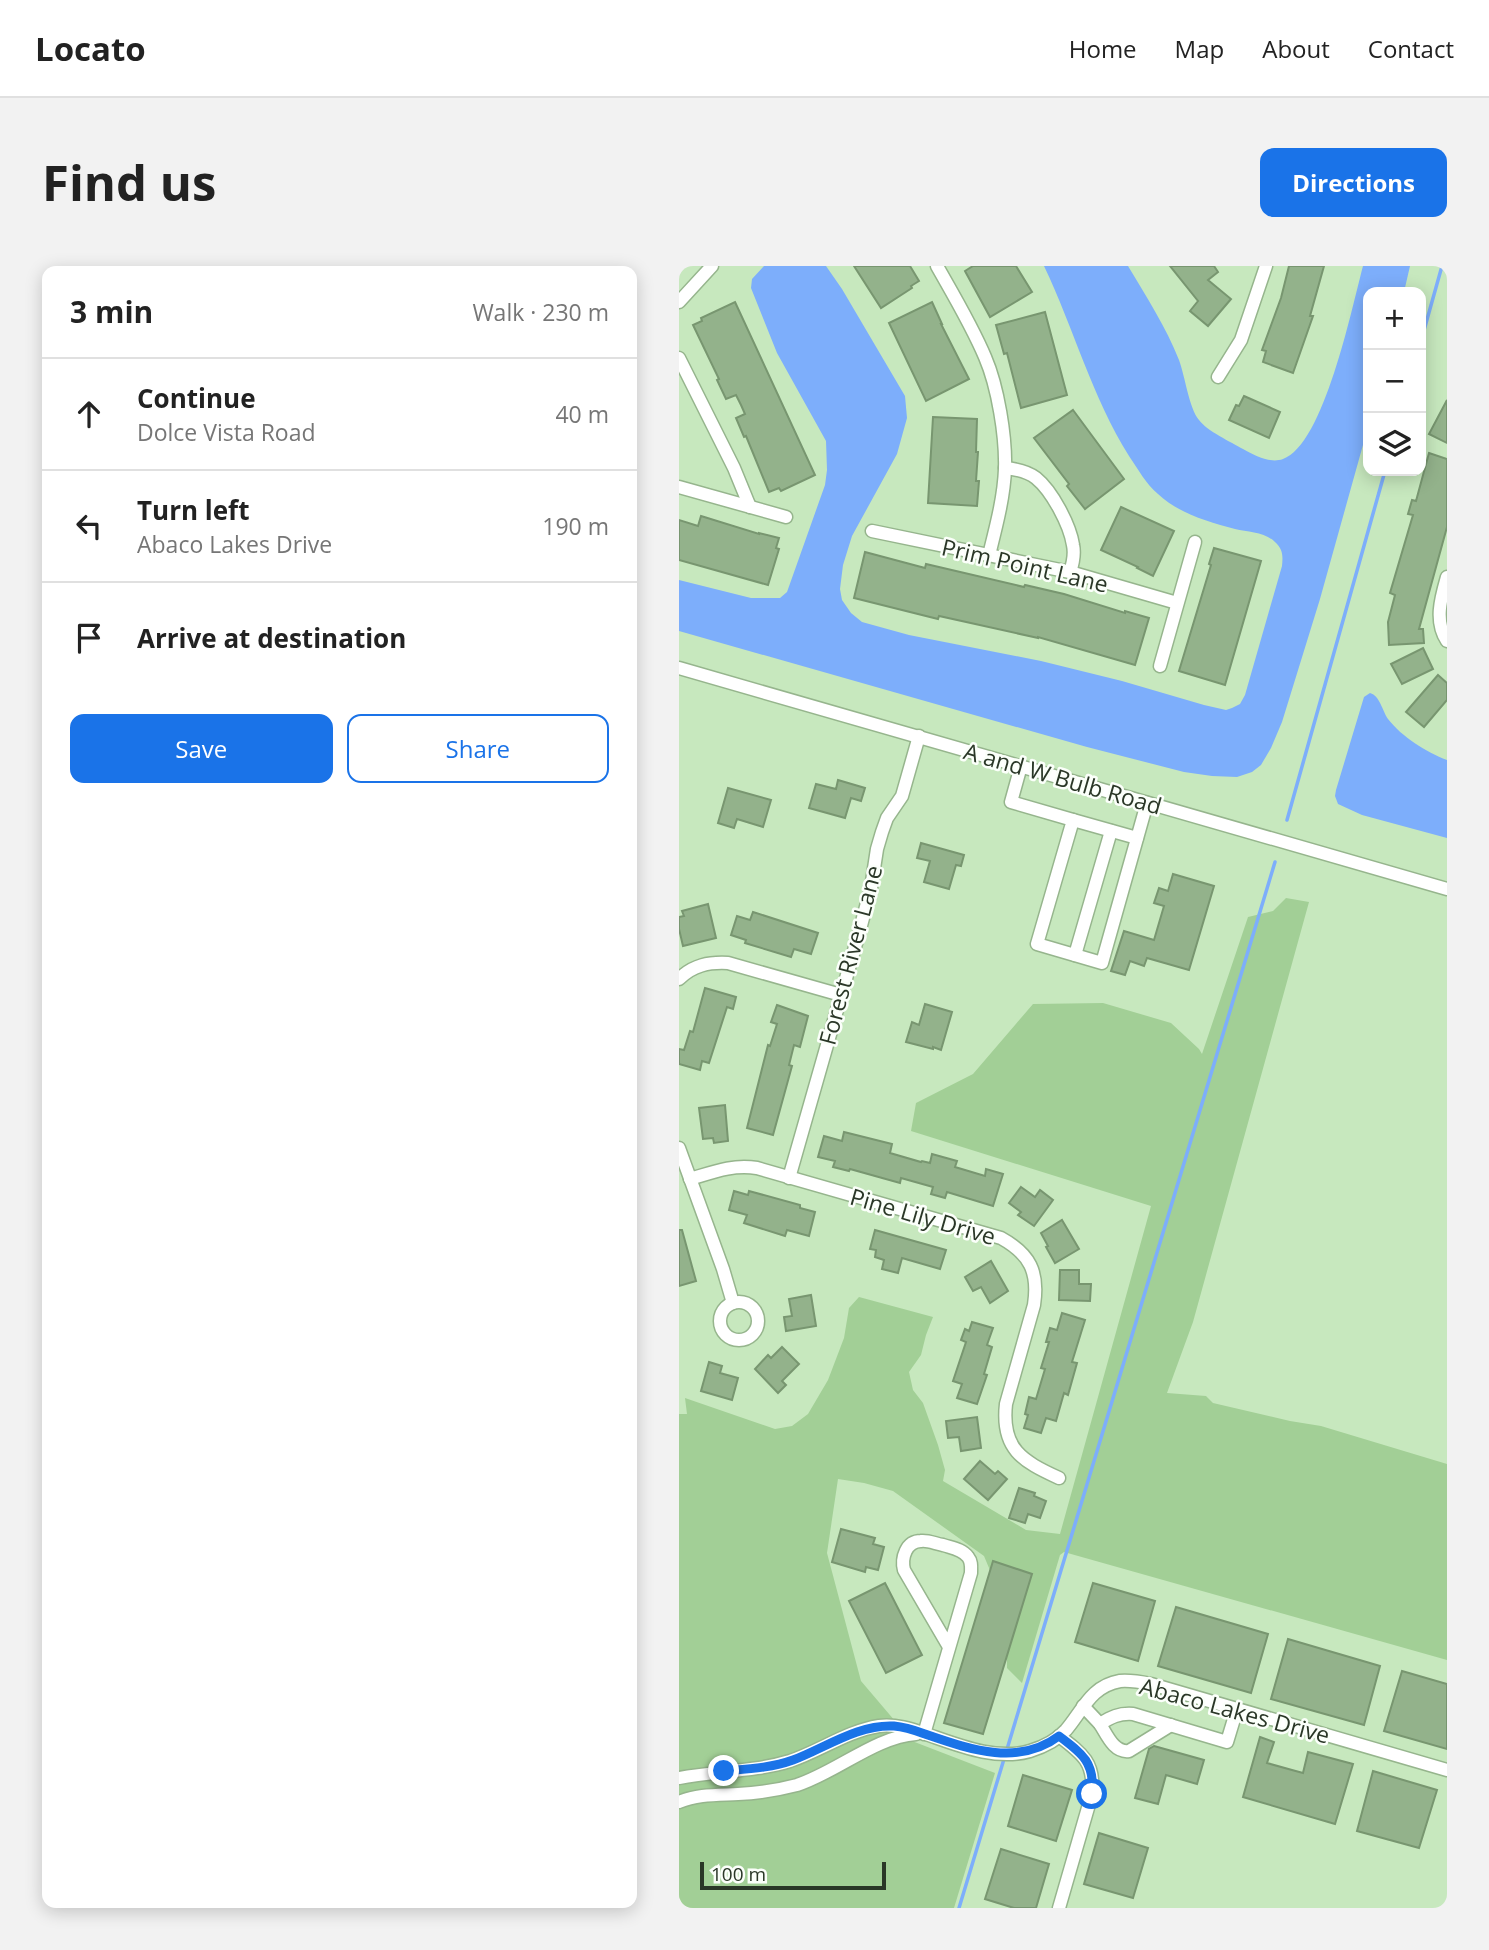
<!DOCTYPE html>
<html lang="en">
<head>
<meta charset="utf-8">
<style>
  body { margin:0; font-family:"Open Sans",sans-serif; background:#f2f2f2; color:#222 }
  .controls { position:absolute; right:21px; top:21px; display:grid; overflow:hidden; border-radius:14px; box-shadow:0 4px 18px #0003 }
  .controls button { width:63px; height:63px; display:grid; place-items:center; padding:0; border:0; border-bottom:2px solid #e0e0e0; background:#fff; color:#222; font:35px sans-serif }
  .scale { position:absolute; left:21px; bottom:18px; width:186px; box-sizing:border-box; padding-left:7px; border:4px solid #2a3727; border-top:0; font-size:19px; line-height:24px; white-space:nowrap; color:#2a3727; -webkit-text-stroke:5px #fbfffa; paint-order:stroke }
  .stop { position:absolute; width:21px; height:21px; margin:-16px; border:5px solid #1a73e8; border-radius:50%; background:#fff }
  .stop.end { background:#1a73e8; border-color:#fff; box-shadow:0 2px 7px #0008 }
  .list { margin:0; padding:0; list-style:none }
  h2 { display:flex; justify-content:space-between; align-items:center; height:91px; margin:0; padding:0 28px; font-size:30px }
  h2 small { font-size:23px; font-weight:400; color:#767676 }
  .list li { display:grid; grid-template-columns:46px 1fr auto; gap:21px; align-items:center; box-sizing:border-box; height:112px; padding:0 28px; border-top:2px solid #e0e0e0 }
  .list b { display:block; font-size:26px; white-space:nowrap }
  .list p { margin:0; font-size:23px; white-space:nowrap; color:#767676 }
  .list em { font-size:23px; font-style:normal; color:#767676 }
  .actions { display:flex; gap:14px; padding:21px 28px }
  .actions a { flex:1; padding:16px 0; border:2px solid #1a73e8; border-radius:14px; text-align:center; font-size:24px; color:#1a73e8 }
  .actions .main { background:#1a73e8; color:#fff }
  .icon { flex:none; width:38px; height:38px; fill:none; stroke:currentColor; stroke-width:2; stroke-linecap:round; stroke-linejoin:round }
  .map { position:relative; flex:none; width:768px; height:1642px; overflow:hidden; border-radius:14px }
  header { display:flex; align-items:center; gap:42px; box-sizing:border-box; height:98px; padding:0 35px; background:#fff; border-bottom:2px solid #e0e0e0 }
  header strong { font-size:33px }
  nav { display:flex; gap:38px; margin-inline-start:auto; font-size:24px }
  .intro { display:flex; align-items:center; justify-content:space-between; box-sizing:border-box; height:168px; padding:0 42px }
  h1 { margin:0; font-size:49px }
  .button { padding:18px 32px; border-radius:14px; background:#1a73e8; color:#fff; font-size:24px; font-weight:700 }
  main { display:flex; gap:42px; padding:0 42px }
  aside { flex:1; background:#fff; border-radius:14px; box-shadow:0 4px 18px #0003 }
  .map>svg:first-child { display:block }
  .green { fill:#a2cf96 }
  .water { fill:#7daefb }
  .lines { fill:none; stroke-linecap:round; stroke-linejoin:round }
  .stream { stroke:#7daefb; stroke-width:3.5 }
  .building { fill:#93b28b; stroke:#789670; stroke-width:2 }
  .minor-casing { stroke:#96b58d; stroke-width:15 }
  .minor { stroke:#fff; stroke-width:12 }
  .route { stroke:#1a73e8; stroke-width:9 }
  .labels { text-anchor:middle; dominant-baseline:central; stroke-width:5; stroke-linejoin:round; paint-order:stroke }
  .street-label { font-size:23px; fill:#2a3727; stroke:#fbfffa }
</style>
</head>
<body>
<header>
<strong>Locato</strong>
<nav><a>Home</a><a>Map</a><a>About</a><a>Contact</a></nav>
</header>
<div class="intro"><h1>Find us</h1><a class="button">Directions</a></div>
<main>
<aside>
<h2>3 min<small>Walk · 230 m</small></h2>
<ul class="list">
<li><svg class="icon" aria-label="ahead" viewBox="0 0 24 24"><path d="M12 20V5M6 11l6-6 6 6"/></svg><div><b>Continue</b><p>Dolce Vista Road</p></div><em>40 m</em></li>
<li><svg class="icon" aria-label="left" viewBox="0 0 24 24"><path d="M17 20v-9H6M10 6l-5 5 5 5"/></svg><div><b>Turn left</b><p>Abaco Lakes Drive</p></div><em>190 m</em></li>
<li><svg class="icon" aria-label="arrive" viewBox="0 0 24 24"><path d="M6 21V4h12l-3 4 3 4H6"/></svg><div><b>Arrive at destination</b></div></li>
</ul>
<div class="actions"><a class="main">Save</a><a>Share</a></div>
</aside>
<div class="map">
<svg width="768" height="1642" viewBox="0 0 768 1642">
  <rect width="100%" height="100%" fill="#c7e8be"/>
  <path class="green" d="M607,632l23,4 -116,420 -26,71 39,3 7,7 77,18 31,5 126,38v196l-383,-108 -4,3 -38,128 -15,-15v-57l-23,-55 -91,-65 -29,-8 -26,-4 -11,74 34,128 51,60 83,32 -41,135h-275v-494h8l-2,-16 90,31 17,-3 16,-12 20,-34 16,-42 5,-30 10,-11 74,20 -7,18 -5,20 -12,17 4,18 10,13 15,42 7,25 -2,11 83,49 34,4 91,-328 -240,-75 5,-28 57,-29 60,-70 70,-1 68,20 28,26 3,5 46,-137 25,-6z"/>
  <g class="water">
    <path d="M85,0h62l16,23 63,107 2,22 -10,36 -45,82 -9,29 -3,24 2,11 9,13 11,9 47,13 132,26 81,20 82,24 22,5 6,-2 8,-4 5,-9 37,-129c1,-10 1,-17 -7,-24 -10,-10 -27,-10 -40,-13 -27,-7 -57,-16 -77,-35 -12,-10 -20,-25 -29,-38 -37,-59 -55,-127 -85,-190h84c18,30 38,61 51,94 6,16 10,48 20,60 8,11 32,22 44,29 11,6 27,15 40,10 41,-14 69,-152 80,-193h47l-6,26h-36v135l-48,172 -38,123 -11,26 -10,17 -9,7 -15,5 -25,-1 -28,-4 -97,-25 -408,-116v-51l72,18h29l7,-6 38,-107 2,-15 -1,-29 -49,-88 -26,-65 1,-9z"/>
    <path d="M691,427c10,3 12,17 18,26 14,18 38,33 59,41v78l-85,-23 -24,-11 -3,-8 1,-6 28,-93z"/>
  </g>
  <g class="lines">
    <g class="stream">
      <path d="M742,75l21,-75"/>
      <path d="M608,554l98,-349"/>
      <path d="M280,1642l316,-1046"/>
    </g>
  </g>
  <g class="building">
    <path d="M175,0h56l9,15 -8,5 1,2 -31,20z"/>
    <path d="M294,0h43l16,26 -42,25 -25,-46z"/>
    <path d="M491,0h44l4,6 -10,8 23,19 -23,27 -18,-15 8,-10z"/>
    <path d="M610,0h35l-14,50h3l-20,57 -30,-11 3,-11 -4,-1 19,-52z"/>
    <path d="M56,36l80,173 -34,16 -2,-3 -10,4 -23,-56 -2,1 -8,-19 9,-4 -4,-9 -5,-10 -10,4 -9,-19 2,-1 -26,-54 9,-4 -1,-3z"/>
    <path d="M253,36l10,22h-1l28,55 -43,22 -37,-78z"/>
    <path d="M366,46l22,83 -46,13 -14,-55 -3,1 -8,-29z"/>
    <path d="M565,130l36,16 -11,26 -40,-18 7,-15 3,1z"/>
    <path d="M768,134v43l-18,-9z"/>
    <path d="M394,144l51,69 -39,30 -18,-23 2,-2 -35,-46z"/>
    <path d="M254,151l44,2 -1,33h2l-2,29h3l-2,25 -49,-3z"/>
    <path d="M750,187l18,6v68l-28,102h4l1,14 -35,2 -1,-23 7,-27 -5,-2 23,-78 -5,-1 4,-14 4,1z"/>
    <path d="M442,241l53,24 -21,45 -16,-8 1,-1 -37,-17z"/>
    <path d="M22,250l58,18v-1l20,5 -3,10 3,1 -11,36 -89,-25v-40l19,6z"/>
    <path d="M535,282l47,13 -36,124 -46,-14 32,-106 -2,-1z"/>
    <path d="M186,286l60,16 1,-4 98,23 1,-2 39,9 61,19v-2l24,7 -14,47 -97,-28v1l-99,-22 -1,3 -84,-21z"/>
    <path d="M744,382l10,21 -31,15 -11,-20z"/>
    <path d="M759,409l9,8v17l-23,27 -18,-15z"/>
    <path d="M159,514l27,8 -4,13 -10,-3 -6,20 -36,-10 7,-24 20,5z"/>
    <path d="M49,522l43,12 -8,27 -26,-8 -3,9 -16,-5z"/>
    <path d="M242,577l43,12 -3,11 -5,-1 -7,24 -25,-7 6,-21 -13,-3z"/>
    <path d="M494,608l41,12 -25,84 -42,-12 -3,8 -14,-5 -5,14 -14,-4 13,-40 30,9 10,-34 -10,-3 5,-15 9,3z"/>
    <path d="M29,638l8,34 -33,8 -4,-17v-12l5,-1 -2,-5z"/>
    <path d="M74,646l65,21 -7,21 -17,-5 -3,8 -46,-14 1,-3 -15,-5 6,-19 13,4z"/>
    <path d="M26,722l31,9 -3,12 -6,-2 -18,56 -7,-2 -2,9 -21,-6v-15l5,1 6,-19 3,1z"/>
    <path d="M246,738l27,8 -11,38 -8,-3v2l-27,-7 6,-20 7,3z"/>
    <path d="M98,739l31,11 -8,31 -6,-2 -5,20 3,1 -19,69 -26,-7 21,-83 2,1 7,-22 -6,-2z"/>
    <path d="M46,839l3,36 -14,2 -1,-5 -10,1 -4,-31z"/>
    <path d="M165,866l48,12 -2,9 31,9 1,-1 8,2 2,-9 25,7 -2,6 30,9 1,-7 17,5 -10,32 -46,-14 -2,6 -14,-4 2,-7 -32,-9 -1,5 -50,-14 -1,2 -16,-4 2,-6 -17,-4 6,-21 18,5z"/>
    <path d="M342,921l14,10 5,-7 13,10 -19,26 -16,-11 3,-3 -12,-9z"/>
    <path d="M55,925l14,4 1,-4 51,14v3l15,4 -6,24 -22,-6 -2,6 -41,-13 3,-8 -18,-5z"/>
    <path d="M383,954l17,29 -24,14 -9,-16 2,-1 -7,-13z"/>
    <path d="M0,964h3l14,51 -17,5z"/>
    <path d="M196,964l71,20 -6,19 -38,-11 -4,15 -16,-4 2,-9 -9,-3 1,-7 -6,-1z"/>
    <path d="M312,995l17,30 -18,12 -9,-16 -8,4 -8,-14z"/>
    <path d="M381,1004h19v14h12l-1,17 -31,-1z"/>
    <path d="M132,1029l5,31 -30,5 -2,-14 8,-1 -3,-17z"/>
    <path d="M383,1047l23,7 -13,42 5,1 -9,32 -4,-2 -8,28 -10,-3 -5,15 -17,-5 4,-13 -3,-1 4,-17 7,2 9,-30 -4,-1 8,-26h-3l4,-14 7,2z"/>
    <path d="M293,1056l21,6 -6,17 5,2 -8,27 3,1 -10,29 -20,-6 5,-14 -9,-3 13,-39 -5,-2 4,-11 4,2z"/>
    <path d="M103,1081l17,17 -17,17 4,4 -8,8 -23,-24 13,-14 3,3z"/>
    <path d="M30,1096l13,4 -2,7 18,5 -6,22 -31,-9z"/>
    <path d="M298,1151l4,31 -20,3 -2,-14 -11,1 -2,-17z"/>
    <path d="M301,1195l15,13 3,-3 9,8 -19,21 -24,-21z"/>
    <path d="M340,1222l16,5 -1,3 12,5 -6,17 -12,-4 -3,9 -16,-5z"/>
    <path d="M162,1263l34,9 -2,6 11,3 -6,23 -12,-3 -1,5 -33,-10z"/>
    <path d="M314,1295l39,13 -49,160 -39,-11z"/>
    <path d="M206,1317l37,72 -36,18 -37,-72z"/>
    <path d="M414,1317l62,18 -17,60 -63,-19z"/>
    <path d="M497,1341l92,27 -17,59 -93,-27z"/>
    <path d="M609,1373l92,27 -16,59 -93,-26z"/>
    <path d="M723,1405l45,13v65l-63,-18z"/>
    <path d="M581,1471l14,5 -7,21 25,7 11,3 5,-21 45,12 -18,60 -92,-27z"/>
    <path d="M475,1480l50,14 -7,24 -31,-9 -8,29 -23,-6 14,-49z"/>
    <path d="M694,1505l64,19 -18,58 -62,-17z"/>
    <path d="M344,1509l49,15 -16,51 -48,-15z"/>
    <path d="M420,1567l49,15 -15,50 -49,-14z"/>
    <path d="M322,1583l48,15 -13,44h-22l-29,-9z"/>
  </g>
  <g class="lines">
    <g class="minor-casing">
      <g id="minor">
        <path d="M258,0c17,30 35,60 48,91 13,30 21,80 20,112 -1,28 -9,58 -16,86"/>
        <path d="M0,36l33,-36"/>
        <path d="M0,92l55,110 16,39"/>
        <path d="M539,111l23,-37 25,-74"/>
        <path d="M326,202c11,1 22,3 31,10 16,13 34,47 37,67 2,9 0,18 -3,27"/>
        <path d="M0,221l107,30"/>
        <path d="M193,265l198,41 107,31"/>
        <path d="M768,311c-6,21 -13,44 0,64"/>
        <path d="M481,400l35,-124"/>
        <path d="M0,402l768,221"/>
        <path d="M342,500l-10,36 62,18 -36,124 65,19 45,-160"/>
        <path d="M394,554l64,18"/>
        <path d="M396,689l36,-124"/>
        <path d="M0,713c14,-14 30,-17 49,-16l113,32"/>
        <path d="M0,882l44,121 10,34"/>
        <path d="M110,912l70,-245 12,-45 6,-39 5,-17 5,-14 15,-22 17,-60"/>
        <path d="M11,913c23,-7 43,-15 67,-11l244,70c29,16 38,34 33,67l-28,99c-5,45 16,57 53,74"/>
        <circle cx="60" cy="1055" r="19"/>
        <path d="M404,1440l17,18c11,-7 19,-11 33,-10l94,28 10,-33"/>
        <path d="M421,1458c7,11 14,29 29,27l42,-26"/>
        <path d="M245,1468l47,-161c0,-6 1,-11 -3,-16 -6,-8 -16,-9 -25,-12 -7,-1 -15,-5 -22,-4 -15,0 -20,17 -17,29l45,77"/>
        <path d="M0,1512c36,-7 75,-6 111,-17 30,-10 57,-30 89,-35 17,-2 32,3 47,8 32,11 70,27 104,17 13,-4 27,-11 36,-21 17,-20 25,-44 54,-49 10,-1 21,1 31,3l296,86"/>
        <path d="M0,1536c18,-8 39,-7 59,-8 20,-1 40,-4 59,-9 40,-13 78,-48 119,-51"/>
        <path d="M380,1642l33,-114c3,-31 -9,-40 -33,-58"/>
      </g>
    </g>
    <use href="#minor" class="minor"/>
  </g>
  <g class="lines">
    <path class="route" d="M45,1505c23,-2 47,-3 69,-11 32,-12 65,-36 101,-34 12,1 20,4 31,8 44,15 93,33 134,2 24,18 36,27 33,58"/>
  </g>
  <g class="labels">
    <g class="street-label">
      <text transform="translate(346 299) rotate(13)">Prim Point Lane</text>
      <text transform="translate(384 512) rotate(16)">A and W Bulb Road</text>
      <text transform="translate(171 689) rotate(-75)">Forest River Lane</text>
      <text transform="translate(244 950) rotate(16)">Pine Lily Drive</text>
      <text transform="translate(556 1444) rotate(15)">Abaco Lakes Drive</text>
    </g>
  </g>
</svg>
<div class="controls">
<button>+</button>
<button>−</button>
<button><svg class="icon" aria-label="layers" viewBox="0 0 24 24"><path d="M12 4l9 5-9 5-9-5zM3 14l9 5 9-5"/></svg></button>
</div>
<div class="scale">100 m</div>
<div class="stop" style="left:413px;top:1528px"></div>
<div class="stop end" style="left:45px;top:1505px"></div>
</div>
</main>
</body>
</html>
